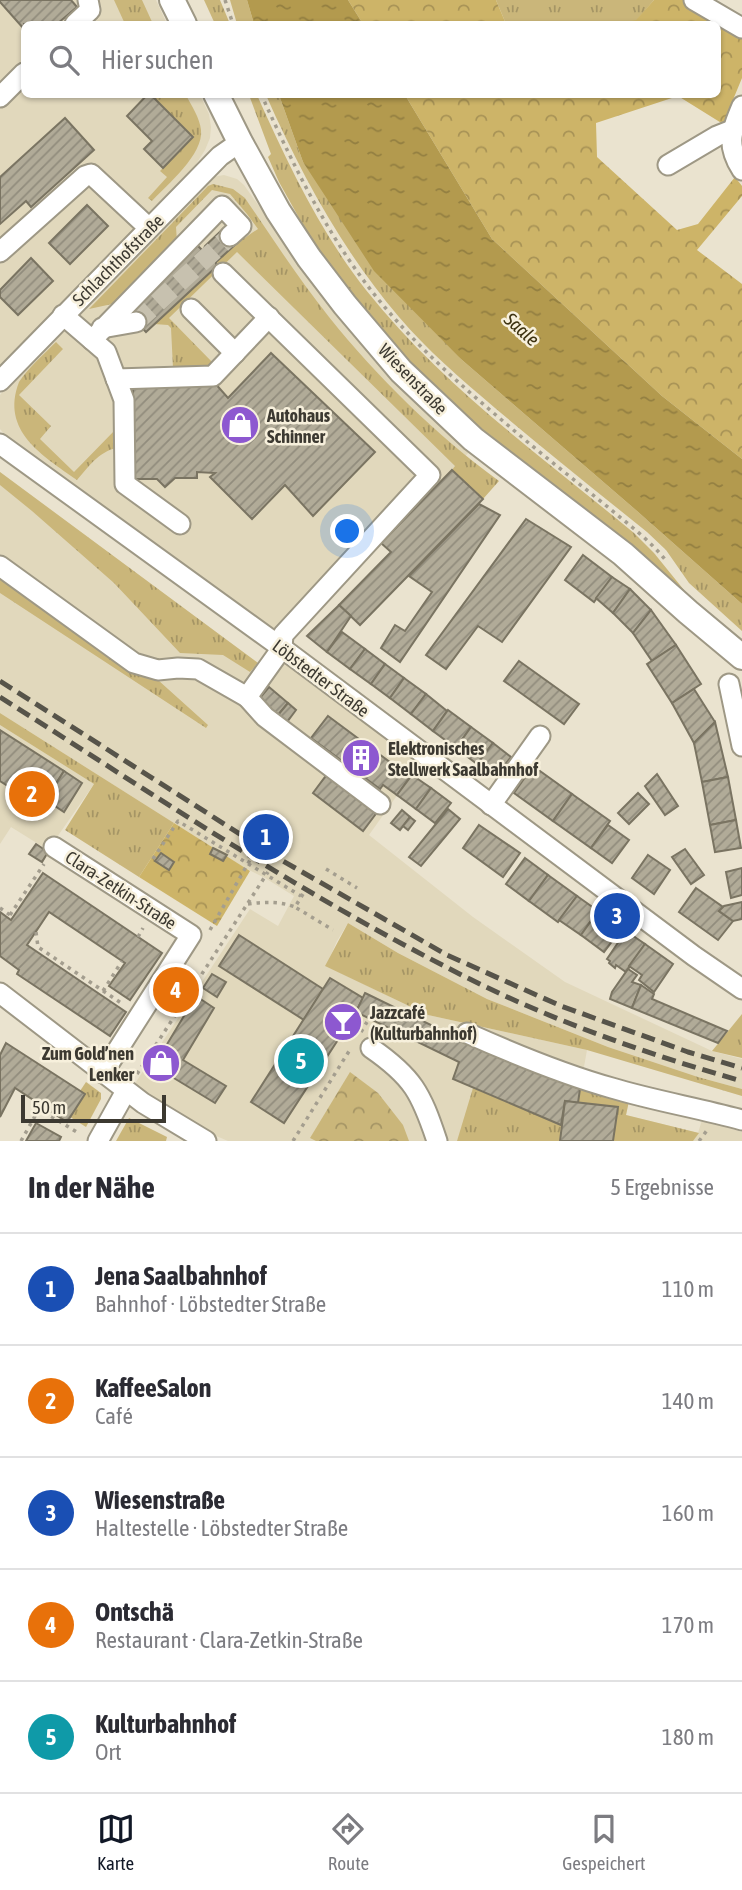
<!DOCTYPE html>
<html lang="de">
<head>
<meta charset="utf-8">
<style>
  body { margin:0; font-family:"Asap Condensed",sans-serif; background:#f2f2f3; color:#2b2b33 }
  .scale { position:absolute; left:21px; bottom:18px; width:145px; box-sizing:border-box; padding-left:7px; border:4px solid #3c3931; border-top:0; font-size:19px; line-height:24px; white-space:nowrap; color:#3c3931; -webkit-text-stroke:5px #f7f0dc; paint-order:stroke }
  .you { position:absolute; left:348px; top:532px; width:24px; height:24px; margin:-18px; border:5px solid #fff; border-radius:50%; background:#1a73e8; box-shadow:0 0 0 10px #1a73e833 }
  .badge { display:grid; place-items:center; width:46px; height:46px; border-radius:50%; background:#111827; color:#fff; font-size:23px; font-weight:700 }
  .pin { position:absolute; translate:-50% -50%; border:4px solid #fff; box-shadow:0 2px 7px #0006 }
  .list { margin:0; padding:0; list-style:none }
  h2 { display:flex; justify-content:space-between; align-items:center; height:91px; margin:0; padding:0 28px; font-size:30px }
  h2 small { font-size:23px; font-weight:400; color:#7c7c81 }
  .list li { display:grid; grid-template-columns:46px 1fr auto; gap:21px; align-items:center; box-sizing:border-box; height:112px; padding:0 28px; border-top:2px solid #e1e1e2 }
  .list b { display:block; font-size:26px; white-space:nowrap }
  .list p { margin:0; font-size:23px; white-space:nowrap; color:#7c7c81 }
  .list em { font-size:23px; font-style:normal; color:#7c7c81 }
  .icon { flex:none; width:38px; height:38px; fill:none; stroke:currentColor; stroke-width:2; stroke-linecap:round; stroke-linejoin:round }
  .map { position:relative; flex:none; width:742px; height:1141px; overflow:hidden }
  .search { position:absolute; background:#fff; box-shadow:0 2px 5px #0004; left:21px; right:21px; top:21px; height:77px; display:flex; align-items:center; gap:18px; box-sizing:border-box; padding:0 24px; border-radius:10px; color:#7c7c81; font-size:26px }
  .sheet { height:651px; background:#fff }
  nav { display:flex; justify-content:space-around; align-items:center; box-sizing:border-box; height:98px; border-top:2px solid #e1e1e2; background:#fff; font-size:19px; color:#7c7c81 }
  nav a { display:grid; justify-items:center; gap:4px }
  nav .on { color:#111827 }
  .map>svg:first-child { display:block }
  .built { fill:#e1d8bc }
  .grass { fill:url(#grass-tufts) }
  .forest { fill:url(#forest-crowns) }
  .park { fill:url(#park-crowns) }
  .water { fill:url(#water-ripples) }
  .building { fill:url(#building-hatch); stroke:#7a7462; stroke-width:2 }
  .lines { fill:none; stroke-linecap:round; stroke-linejoin:round }
  .minor-tunnel { stroke:#c7c1af; stroke-width:19; stroke-dasharray:19 10; stroke-linecap:butt }
  .minor-casing { stroke:#9e9885; stroke-width:23 }
  .major-casing { stroke:#9e9885; stroke-width:28 }
  .path { stroke:#a49e8f; stroke-width:3.5; stroke-dasharray:3.5 5; stroke-linecap:butt }
  .minor { stroke:#fff; stroke-width:19 }
  .major { stroke:#fff; stroke-width:24 }
  .rail { stroke:#57544a; stroke-width:5; stroke-dasharray:14 7; stroke-linecap:butt }
  .labels { text-anchor:middle; dominant-baseline:central; stroke-width:5; stroke-linejoin:round; paint-order:stroke }
  .street-label { font-size:18px; fill:#3c3931; stroke:#f7f0dc }
  .poi-label { font-size:18px; font-weight:bold; fill:#3c3931; stroke:#f7f0dc; text-anchor:start }
  .water-label { font-size:19px; font-style:italic; fill:#3d3210; stroke:#f7f0dc }
</style>
</head>
<body>
<div class="map">
<svg width="742" height="1141" viewBox="0 0 742 1141">
  <defs>
    <pattern id="grass-tufts" width="24" height="20" patternUnits="userSpaceOnUse" patternTransform="scale(1.75)"><rect width="24" height="20" fill="#cab67a"/><path d="M3 7l-1-3M5 7V3M7 7l1-3M15 17l-1-3M17 17v-4M19 17l1-3" fill="none" stroke="#a59565"/></pattern>
    <pattern id="forest-crowns" width="20" height="18" patternUnits="userSpaceOnUse" patternTransform="scale(1.75)"><rect width="20" height="18" fill="#cdb468"/><path d="M2 6a3 3 0 1 1 6 0M12 15a3 3 0 1 1 6 0" fill="none" stroke="#a89356"/></pattern>
    <pattern id="park-crowns" width="20" height="18" patternUnits="userSpaceOnUse" patternTransform="scale(1.75)"><rect width="20" height="18" fill="#cab67a"/><path d="M2 6a3 3 0 1 1 6 0M12 15a3 3 0 1 1 6 0" fill="none" stroke="#a59565"/></pattern>
    <pattern id="water-ripples" width="26" height="14" patternUnits="userSpaceOnUse" patternTransform="scale(1.75)"><rect width="26" height="14" fill="#b39a4e"/><path d="M2 4q2-2 4 0t4 0M15 11q2-2 4 0t4 0" fill="none" stroke="#937f41"/></pattern>
    <pattern id="building-hatch" width="6" height="6" patternUnits="userSpaceOnUse" patternTransform="scale(1.75)"><rect width="6" height="6" fill="#b1ab98"/><path d="M-1 1l2-2M0 6l6-6M5 7l2-2" fill="none" stroke="#918c7d"/></pattern>
  </defs>
  <rect width="100%" height="100%" fill="#eae3cf"/>
  <g class="built">
    <path d="M0,0h156l11,24h-143v70l176,1 9,19 2,13 -1,11 -5,12 -14,22 -191,198z"/>
    <path d="M224,175l13,4 7,6 54,76 174,188 -186,194 -276,-202 -10,-12v-34l12,-16 194,-198 7,-4z"/>
    <path d="M0,472l258,191 10,-13 152,113 -51,72 104,82 92,65 147,69 30,8v30l-44,-12 -90,-30 -121,-48 -89,-46 -50,-30 -11,18 -11,25 102,49 159,35 -7,39 49,12 -3,14 72,18 4,-13 40,12v9h-514l-28,-12 -66,-44 116,-176 28,17 16,-30 -29,-18 -20,-10 -245,-155z"/>
    <path d="M0,725l94,59 -46,66 -37,-23 -11,17z"/>
  </g>
  <g class="grass">
    <path d="M114,0h28l11,24h-28z"/>
    <path d="M204,0h16l10,24h-15z"/>
    <path d="M230,0h17l7,24h-17z"/>
    <path d="M496,0h158l-18,21 -17,3h-113z"/>
    <path d="M150,95h36c5,10 14,23 15,35 3,24 -34,55 -49,71l-4,-3 19,-21 -7,-6 33,-34z"/>
    <path d="M249,95h8c30,67 63,137 109,195 75,95 175,166 268,243l20,20 30,37 -1,2 -203,-162 -71,-66 -53,-61 -38,-51 -39,-70 -11,-25 3,-3z"/>
    <path d="M266,95h13l24,67 159,198 175,151 105,93v27l-53,-48 -23,-33 -19,-18c-51,-41 -102,-82 -152,-124 -34,-29 -68,-58 -96,-91 -57,-67 -98,-143 -133,-222z"/>
    <path d="M213,184l20,5 12,9c27,40 54,81 84,119 49,61 106,117 170,164l-16,18 -31,-29 3,-4 -218,-214 -68,66 45,46 -4,5 -37,-1 -2,-40 -3,-3 -14,-1 61,-57c5,-14 30,-29 43,-38l-11,-15 -17,-20 -18,-4 -36,37 1,15 -65,62 -23,5 119,-123z"/>
    <path d="M56,342l7,7 -44,46 32,31 -11,13 34,33 41,-42 6,17c-21,3 -31,18 -44,33 -34,-24 -77,-49 -58,-98 10,-15 24,-27 37,-40z"/>
    <path d="M0,472l258,191 -8,9 -27,-17 -43,-2 -66,-70 -82,-72 -32,-26z"/>
    <path d="M0,575l140,98 18,7 50,45 -2,3 -206,-135z"/>
    <path d="M0,713l174,110 -35,54 -74,-47 29,-46 -94,-59z"/>
    <path d="M348,923l50,30 89,46 121,48 90,30 44,12v7l-155,-46 -159,-35 -103,-49z"/>
    <path d="M742,1014v44l-30,-7z"/>
    <path d="M86,1082l15,11v6l-15,28 -16,-10 10,-26z"/>
    <path d="M473,1088l88,37 -1,16h-103z"/>
    <path d="M580,1089l49,12 -3,14 73,18 -6,8h-80l4,-34 -39,-4z"/>
    <path d="M129,1118l38,19 -1,4h-50z"/>
  </g>
  <g class="forest">
    <path d="M348,0h148l10,24h-143z"/>
    <path d="M654,0h31l57,35v43l-19,46 -45,-28 -82,27 1,34 80,73 21,-6 37,-47 7,9v10l-45,54 45,34v175l-80,-63 -170,-157 -87,-144 313,-1v-70h-99l17,-4z"/>
    <path d="M174,823l76,48 -33,55 -78,-49z"/>
  </g>
  <path class="park" d="M350,1072l28,21 25,32 6,16h-93l-6,-3z"/>
  <g class="water">
    <path d="M247,0h101l15,24h-109z"/>
    <path d="M279,95h126l87,144 170,157 80,63v145l-105,-93 -175,-151 -88,-89 -71,-109z"/>
  </g>
  <g class="building">
    <path d="M0,0h71l6,7 -20,17h-33v5l-24,-27z"/>
    <path d="M148,94h2l43,43 -30,31 -19,-19 8,-8 -25,-25z"/>
    <path d="M65,118l29,32 -63,57 -5,-6 -26,23v-47z"/>
    <path d="M87,205l21,21 -38,38 -21,-21z"/>
    <path d="M223,229l13,15 -20,18v5l-70,65 -19,-20 70,-67 6,6 2,-5z"/>
    <path d="M31,258l22,23 -35,34 -18,-18v-7z"/>
    <path d="M271,353l104,99 -62,64 -28,-31 -33,34 -42,-42 5,-4 -18,-1v6h-22l-10,9 -8,-8h-27l3,-22v-73l81,-2 14,16z"/>
    <path d="M452,470l31,29 -123,126 -21,-20 52,-53 -10,-9z"/>
    <path d="M479,504l21,11 -100,147 -19,-14 14,-23 10,6 27,-39 -23,-16z"/>
    <path d="M526,519l45,28 -69,95 -24,-16 -32,43 -20,-14z"/>
    <path d="M583,555l29,22 -18,25 -29,-22z"/>
    <path d="M612,577l18,12 -17,24 -17,-15z"/>
    <path d="M630,589l21,21 -18,23 -20,-20z"/>
    <path d="M339,605l12,11 -24,36 -20,-16z"/>
    <path d="M651,610l25,35 -24,16 -19,-28z"/>
    <path d="M342,632l23,17 -15,20 -23,-17z"/>
    <path d="M676,645l25,39 -29,19 -25,-39z"/>
    <path d="M365,649l20,15 -14,20 -21,-15z"/>
    <path d="M519,661l60,43 -15,20 -60,-43z"/>
    <path d="M385,664l19,14 -14,20 -19,-14z"/>
    <path d="M404,678l22,16 -15,20 -21,-16z"/>
    <path d="M269,687l19,16 -10,12 -19,-16z"/>
    <path d="M694,689l21,33 -21,21 -22,-40z"/>
    <path d="M426,694l21,17 -14,20 -22,-17z"/>
    <path d="M288,703l8,7 -9,12 -9,-7z"/>
    <path d="M448,710l23,17 -15,21 -23,-17z"/>
    <path d="M328,716l82,61 -13,18 -14,-10 -3,4 -69,-51z"/>
    <path d="M715,722l13,55 -26,5 -8,-39z"/>
    <path d="M471,727l22,16 -16,21 -21,-16z"/>
    <path d="M0,730l64,41 -23,36 -41,-26z"/>
    <path d="M493,743l18,14 -16,20 -18,-13z"/>
    <path d="M533,766l39,28 -19,27 -39,-28z"/>
    <path d="M64,771l18,12 -18,29 -18,-12z"/>
    <path d="M328,773l50,38 -15,20 -50,-38z"/>
    <path d="M657,774l21,32 -13,9 -20,-29z"/>
    <path d="M412,775l19,13 -15,21 -19,-14z"/>
    <path d="M728,777l8,43 -26,5 -8,-43z"/>
    <path d="M431,788l20,15 -16,20 -19,-14z"/>
    <path d="M638,793l11,11 -20,20 -11,-11z"/>
    <path d="M572,794l38,27 -19,27 -38,-27z"/>
    <path d="M448,809l12,10 -39,47 -12,-9z"/>
    <path d="M402,810l8,7 -10,13 -9,-7z"/>
    <path d="M410,817l5,4 -7,9 -5,-4z"/>
    <path d="M736,820l5,28 -26,4 -5,-27z"/>
    <path d="M479,825l41,28 -17,24 -40,-29z"/>
    <path d="M608,825l21,15 -17,23 -21,-15z"/>
    <path d="M36,844l12,8 -6,10 -13,-8z"/>
    <path d="M213,848l14,7 -4,6 -13,-7z"/>
    <path d="M685,849l19,26 -13,9 -19,-27z"/>
    <path d="M161,853l13,9 -5,8 -14,-9z"/>
    <path d="M648,855l22,15 -16,24 -22,-16z"/>
    <path d="M525,858l23,17 -19,26 -23,-17z"/>
    <path d="M742,868v27l-11,3 -5,-26z"/>
    <path d="M43,873l119,80 -32,47 -21,-14 16,-23 -76,-51 -22,33 99,67 -16,24 -93,-62 2,-4 -19,-14v-44l11,8z"/>
    <path d="M548,875l29,21 -19,26 -29,-21z"/>
    <path d="M696,888l27,19 -4,4 14,10 -15,19 -39,-28z"/>
    <path d="M577,896l21,15 -17,24 -22,-15z"/>
    <path d="M742,902v17l-9,2 -14,-10 5,-5z"/>
    <path d="M598,911l24,17 -18,24 -23,-17z"/>
    <path d="M626,931l19,13 -19,28 -10,-7 -1,3 -6,-5 1,-2 -3,-2z"/>
    <path d="M239,935l84,54 -19,31 -85,-54z"/>
    <path d="M645,944l28,20 -19,28 -15,-12 3,-5 -13,-9z"/>
    <path d="M628,969l9,6 -5,7 9,3 -9,23 -22,-9 2,-7z"/>
    <path d="M212,974l14,8 -9,15 -14,-9z"/>
    <path d="M330,978l33,20 -7,14 -72,111 -33,-21z"/>
    <path d="M641,985l13,9 -2,5 75,32 -9,12 -86,-35z"/>
    <path d="M365,993l103,50 112,46 -2,14 -13,-2 -4,24 -108,-46 6,-17 -103,-50z"/>
    <path d="M196,996l18,12 -31,52 43,26 -11,17 -61,-37z"/>
    <path d="M6,1043l79,51 -18,28 -52,-34 -15,29v-62z"/>
    <path d="M565,1101l53,6 -5,34h-53z"/>
    <path d="M36,1123l25,14 -2,4h-33z"/>
  </g>
  <g class="lines">
    <path class="minor-tunnel" d="M136,322l94,-86"/>
    <g class="minor-casing">
      <g id="minor">
        <path d="M694,0l48,28"/>
        <path d="M75,24l15,-14 -2,-10"/>
        <path d="M0,97l24,-24"/>
        <path d="M742,106c-11,26 -16,39 0,64"/>
        <path d="M668,165l49,-29 15,-6"/>
        <path d="M0,252l85,-76 6,-2 58,54"/>
        <path d="M223,273l207,202 -147,160 -1,13 -35,49 18,20 115,87"/>
        <path d="M191,309l44,44"/>
        <path d="M63,315l43,37 18,48 1,84 55,40"/>
        <path d="M102,328l34,-6"/>
        <path d="M92,340l130,-134 19,20 -11,10"/>
        <path d="M116,379l97,-3 56,-59"/>
        <path d="M0,381l220,-225 20,-14"/>
        <path d="M0,444l282,204 412,308 48,33"/>
        <path d="M0,566l134,97 24,7 20,-2 20,1 49,28"/>
        <path d="M729,684l13,62"/>
        <path d="M491,805l49,-69"/>
        <path d="M54,847l137,88 -88,138"/>
        <path d="M0,993l143,110 63,38"/>
        <path d="M467,1033c47,21 95,41 145,55 43,13 87,20 130,32"/>
        <path d="M371,1048c42,29 50,45 66,93"/>
        <path d="M98,1141l28,-50"/>
      </g>
    </g>
    <g class="major-casing">
      <g id="major">
        <path d="M172,0l12,24"/>
        <path d="M216,94l24,48 38,69 31,47 36,47 56,66 72,68 150,115 65,58 54,45"/>
      </g>
    </g>
    <g class="path">
      <path d="M225,0l8,24"/>
      <path d="M261,94c30,66 62,133 106,191 41,54 92,99 143,142 32,28 66,54 99,81 20,17 42,33 58,54"/>
      <path d="M153,859l25,-38 123,75"/>
      <path d="M326,869l31,19"/>
      <path d="M303,894l-8,13 38,23"/>
      <path d="M248,904c17,-2 31,-3 47,3"/>
      <path d="M0,908l13,9"/>
      <path d="M10,915l34,-51"/>
      <path d="M210,930l40,-70"/>
      <path d="M36,932l2,15 86,58"/>
      <path d="M138,937l5,-9"/>
      <path d="M103,991l19,-30"/>
      <path d="M361,1032l6,-10"/>
      <path d="M137,1074l131,-202"/>
      <path d="M21,1141l18,-32 41,25"/>
      <path d="M293,1141l58,-93"/>
      <path d="M699,1141l9,-12"/>
    </g>
    <use href="#minor" class="minor"/>
    <use href="#major" class="major"/>
    <g class="rail">
      <path d="M0,681l276,176 171,98 114,51 127,46 54,16"/>
      <path d="M0,697c148,94 293,192 450,272 92,48 192,84 292,112"/>
    </g>
  </g>
  <defs>
    <g id="shop-disc" transform="scale(2.0125)"><circle r="9.5" fill="#8d58d0" stroke="#f7f0dc"/><path d="M-5-2.5h2.3a2.7 3.5 0 0 1 5.4 0H5L5.5 6h-11ZM-1.5-2.5h3a1.5 2.3 0 0 0-3 0Z" fill="#fff"/></g>
    <g id="building-disc" transform="scale(2.0125)"><circle r="9.5" fill="#8d58d0" stroke="#f7f0dc"/><path d="M-4-6H4V6H1V3H-1V6H-4ZM-2.5-4.3h1.7v1.8h-1.7ZM.8-4.3h1.7v1.8H.8ZM-2.5-1h1.7V.8h-1.7ZM.8-1h1.7V.8H.8Z" fill="#fff"/></g>
    <g id="bar-disc" transform="scale(2.0125)"><circle r="9.5" fill="#8d58d0" stroke="#f7f0dc"/><path d="M-6-5H6L.8 .8V4.5H3.5V6h-7V4.5H-.8V.8Z" fill="#fff"/></g>
  </defs>
  <g fill-rule="evenodd">
    <use href="#shop-disc" x="240" y="425"/>
    <use href="#building-disc" x="361" y="758"/>
    <use href="#bar-disc" x="343" y="1022"/>
    <use href="#shop-disc" x="161" y="1063"/>
  </g>
  <g class="labels">
    <g class="street-label">
      <text transform="translate(118 260) rotate(-45)">Schlachthofstraße</text>
      <text transform="translate(413 379) rotate(46)">Wiesenstraße</text>
      <text transform="translate(321 678) rotate(37)">Löbstedter Straße</text>
      <text transform="translate(121 890) rotate(33)">Clara-Zetkin-Straße</text>
    </g>
    <g class="poi-label">
      <text x="267" y="415">Autohaus<tspan x="267" dy="21">Schinner</tspan></text>
      <text x="388" y="748">Elektronisches<tspan x="388" dy="21">Stellwerk Saalbahnhof</tspan></text>
      <text x="370" y="1012">Jazzcafé<tspan x="370" dy="21">(Kulturbahnhof)</tspan></text>
      <text x="134" y="1053" text-anchor="end">Zum Gold’nen<tspan x="134" dy="21">Lenker</tspan></text>
    </g>
    <g class="water-label">
      <text transform="translate(522 329) rotate(42)">Saale</text>
    </g>
  </g>
</svg>
<div class="scale">50 m</div>
<div class="you"></div>
<div class="pin badge" style="left:266px;top:837px;background:#1a4fb4">1</div>
<div class="pin badge" style="left:32px;top:794px;background:#e8710a">2</div>
<div class="pin badge" style="left:617px;top:916px;background:#1a4fb4">3</div>
<div class="pin badge" style="left:176px;top:990px;background:#e8710a">4</div>
<div class="pin badge" style="left:301px;top:1061px;background:#0f9aa8">5</div>
<div class="search"><svg class="icon" aria-label="search" viewBox="0 0 24 24"><circle cx="10" cy="10" r="6"/><path d="M15 15l6 6"/></svg>Hier suchen</div>
</div>
<section class="sheet">
<h2>In der Nähe<small>5 Ergebnisse</small></h2>
<ul class="list">
<li><span class="badge" style="background:#1a4fb4">1</span><div><b>Jena Saalbahnhof</b><p>Bahnhof · Löbstedter Straße</p></div><em>110 m</em></li>
<li><span class="badge" style="background:#e8710a">2</span><div><b>KaffeeSalon</b><p>Café</p></div><em>140 m</em></li>
<li><span class="badge" style="background:#1a4fb4">3</span><div><b>Wiesenstraße</b><p>Haltestelle · Löbstedter Straße</p></div><em>160 m</em></li>
<li><span class="badge" style="background:#e8710a">4</span><div><b>Ontschä</b><p>Restaurant · Clara-Zetkin-Straße</p></div><em>170 m</em></li>
<li><span class="badge" style="background:#0f9aa8">5</span><div><b>Kulturbahnhof</b><p>Ort</p></div><em>180 m</em></li>
</ul>
</section>
<nav>
<a class="on"><svg class="icon" aria-label="map" viewBox="0 0 24 24"><path d="M3 6l6-2 6 2 6-2v14l-6 2-6-2-6 2zM9 4v14M15 6v14"/></svg>Karte</a>
<a><svg class="icon" aria-label="directions" viewBox="0 0 24 24"><path d="M12 3l9 9-9 9-9-9zM9 14v-3h6M13 9l2 2-2 2"/></svg>Route</a>
<a><svg class="icon" aria-label="saved" viewBox="0 0 24 24"><path d="M7 4h10v16l-5-4-5 4z"/></svg>Gespeichert</a>
</nav>
</body>
</html>
